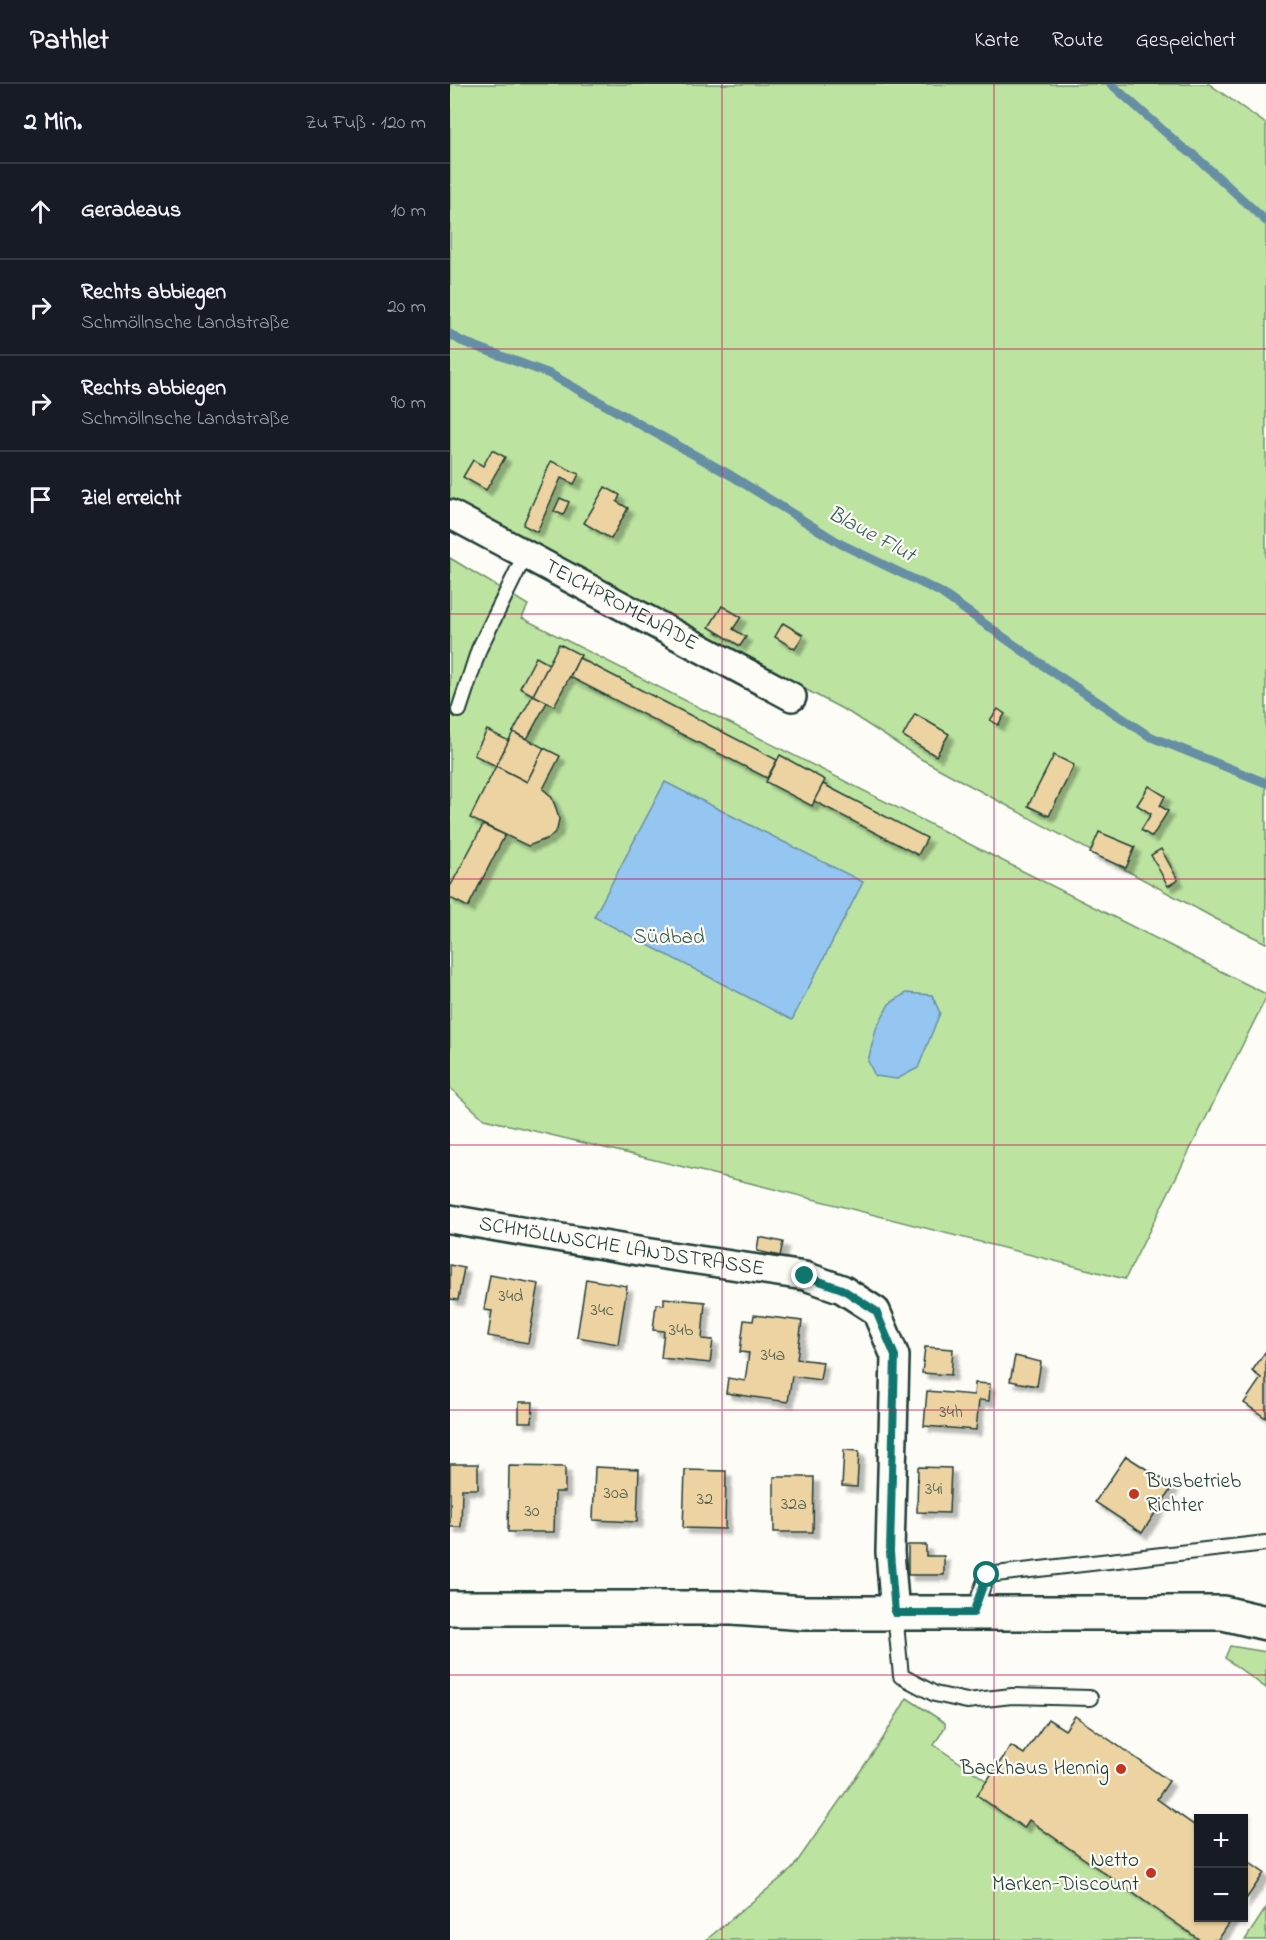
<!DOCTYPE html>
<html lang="de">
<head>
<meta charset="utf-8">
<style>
  body { margin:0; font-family:"Indie Flower",sans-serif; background:#242831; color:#f1f3f6 }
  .controls { position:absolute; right:18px; bottom:18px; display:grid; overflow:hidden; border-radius:0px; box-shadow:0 2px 4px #0004 }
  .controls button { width:54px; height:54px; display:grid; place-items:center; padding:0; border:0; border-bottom:2px solid #363941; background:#171b24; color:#f1f3f6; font:30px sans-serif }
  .stop { position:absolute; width:18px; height:18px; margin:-14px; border:4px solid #0f766e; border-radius:50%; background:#fff }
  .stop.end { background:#0f766e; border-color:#fff; box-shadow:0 2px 6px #0008 }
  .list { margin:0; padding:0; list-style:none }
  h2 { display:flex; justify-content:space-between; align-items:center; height:78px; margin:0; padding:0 24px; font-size:26px }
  h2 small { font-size:20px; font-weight:400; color:#9ea1a6 }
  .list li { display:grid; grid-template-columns:39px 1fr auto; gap:18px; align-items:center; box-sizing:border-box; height:96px; padding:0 24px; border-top:2px solid #363941 }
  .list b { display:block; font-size:22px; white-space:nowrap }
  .list p { margin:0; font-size:20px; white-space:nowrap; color:#9ea1a6 }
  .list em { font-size:20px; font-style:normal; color:#9ea1a6 }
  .icon { flex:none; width:33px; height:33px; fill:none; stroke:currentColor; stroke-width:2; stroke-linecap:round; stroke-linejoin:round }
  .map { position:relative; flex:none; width:816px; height:1856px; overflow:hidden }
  header { display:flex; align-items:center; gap:36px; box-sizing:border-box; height:84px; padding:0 30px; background:#171b24; border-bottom:2px solid #363941 }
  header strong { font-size:28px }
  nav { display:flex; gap:33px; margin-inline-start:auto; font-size:21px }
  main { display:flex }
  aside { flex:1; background:#171b24 }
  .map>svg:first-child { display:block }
  .green { fill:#bce4a0; stroke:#6e906a; stroke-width:1.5 }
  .water { fill:#95c6f1; stroke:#668fa5; stroke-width:1.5 }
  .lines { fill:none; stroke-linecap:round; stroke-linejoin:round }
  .stream { stroke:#668fa5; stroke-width:9 }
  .building { fill:#edd3a2; stroke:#1f3d34; stroke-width:1.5; filter:url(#shadow) }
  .service-casing { stroke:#1f3d34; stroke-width:18 }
  .minor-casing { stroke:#1f3d34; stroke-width:32 }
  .secondary-casing { stroke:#1f3d34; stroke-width:38 }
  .service { stroke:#fdfcf7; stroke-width:14 }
  .minor { stroke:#fdfcf7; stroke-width:27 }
  .secondary { stroke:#fdfcf7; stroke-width:33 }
  .route { stroke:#0f766e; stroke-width:8 }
  .grid { fill:none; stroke:#c2185b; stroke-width:1.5; stroke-opacity:0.55 }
  .poi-dot { fill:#c8321e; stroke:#fdfcf7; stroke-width:2 }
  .labels { text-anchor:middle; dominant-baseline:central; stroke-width:4.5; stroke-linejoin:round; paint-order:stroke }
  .number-label { font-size:18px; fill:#526250 }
  .street-label { font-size:21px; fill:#1f3d34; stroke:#fdfcf7 }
  .park-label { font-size:21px; fill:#3e5e4a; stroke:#fdfcf7 }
  .poi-label { font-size:21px; fill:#1f3d34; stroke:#fdfcf7; text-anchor:end }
  .water-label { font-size:22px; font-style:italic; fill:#3c5f63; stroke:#fdfcf7 }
</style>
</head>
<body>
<header>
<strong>Pathlet</strong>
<nav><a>Karte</a><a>Route</a><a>Gespeichert</a></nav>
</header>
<main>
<aside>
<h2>2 Min.<small>Zu Fuß · 120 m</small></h2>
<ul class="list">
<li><svg class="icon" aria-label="ahead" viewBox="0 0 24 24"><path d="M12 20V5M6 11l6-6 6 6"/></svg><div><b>Geradeaus</b></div><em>10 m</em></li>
<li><svg class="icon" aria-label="right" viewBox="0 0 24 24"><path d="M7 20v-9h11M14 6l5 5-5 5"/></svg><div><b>Rechts abbiegen</b><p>Schmöllnsche Landstraße</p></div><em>20 m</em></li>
<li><svg class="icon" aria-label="right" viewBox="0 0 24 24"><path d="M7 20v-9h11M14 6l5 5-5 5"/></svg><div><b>Rechts abbiegen</b><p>Schmöllnsche Landstraße</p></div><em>90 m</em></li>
<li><svg class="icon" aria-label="arrive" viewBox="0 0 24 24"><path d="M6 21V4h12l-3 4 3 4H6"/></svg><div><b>Ziel erreicht</b></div></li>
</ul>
</aside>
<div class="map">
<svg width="816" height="1856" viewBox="0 0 816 1856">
  <defs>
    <filter id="shadow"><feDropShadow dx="5.5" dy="5.5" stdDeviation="1.5" flood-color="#0004"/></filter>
  </defs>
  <rect width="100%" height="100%" fill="#fdfcf7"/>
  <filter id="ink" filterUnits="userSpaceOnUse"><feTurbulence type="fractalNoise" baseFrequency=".0167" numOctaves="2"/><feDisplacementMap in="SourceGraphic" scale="12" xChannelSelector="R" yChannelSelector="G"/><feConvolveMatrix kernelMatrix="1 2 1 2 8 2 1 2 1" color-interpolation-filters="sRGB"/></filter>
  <g filter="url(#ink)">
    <g class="green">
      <path d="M0,0h759l57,40v819l-50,-24 -295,-160 -71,-46 -400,-212z"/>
      <path d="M0,474l78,47 -6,13 744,376v4l-141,281 -375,-96 -266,-64 -34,-31z"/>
      <path d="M780,1562l36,6v36l-41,-30z"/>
      <path d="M457,1614l38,25v4l-11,18 53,36 37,46 5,-7 171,120h-494l86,-71 90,-129z"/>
      <path d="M816,1824v32h-21z"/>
    </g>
    <g class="water">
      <path d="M215,698l198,100 -71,138 -198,-103z"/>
      <path d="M456,909l26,2 8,18 -22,55 -21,11 -22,-3 -7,-15 8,-32 13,-25z"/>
    </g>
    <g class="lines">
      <g class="stream">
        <path d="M661,0l72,64 11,7 72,66"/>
        <path d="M0,250l11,7 89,33 182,102 109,68 99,48 104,74 105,70 117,47"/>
      </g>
    </g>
    <g class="building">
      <path d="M42,366l13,7 -19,33 -23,-13 10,-17 10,6z"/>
      <path d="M101,377l28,13 -5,10 -13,-6 -24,54 -14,-7z"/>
      <path d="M155,403l15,8 -3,7 11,6 -17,31 -27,-16z"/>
      <path d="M110,414l9,4 -6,13 -9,-4z"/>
      <path d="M272,522l19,11 -8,12 13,8 -6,9 -31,-19z"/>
      <path d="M333,539l20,12 -8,14 -20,-12z"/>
      <path d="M109,560l22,11 -27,51 -21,-11z"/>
      <path d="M86,573l13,7 -16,31 -13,-7z"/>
      <path d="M129,574l198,102 -10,18 -197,-101z"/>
      <path d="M83,611l14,7 -20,37 -14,-7z"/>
      <path d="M548,625l7,5 -7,11 -8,-5z"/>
      <path d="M465,630l34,20 -13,22 -33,-20z"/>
      <path d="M37,646l22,11 -13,25 -22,-11z"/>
      <path d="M63,648l31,16 -17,34 -31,-16z"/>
      <path d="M94,664l16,8 -17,33 8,7 5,12 3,11 -2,11 -8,8 -21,8 -58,-28 26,-52 31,16z"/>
      <path d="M330,671l45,25 -13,26 -46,-24z"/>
      <path d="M604,671l20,10 -25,51 -21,-10z"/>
      <path d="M373,700l104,54 -9,17 -104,-54z"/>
      <path d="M699,702l16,10 -5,10 8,5 -16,26 -11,-7 10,-16 -14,-9z"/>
      <path d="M33,741l22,10 -37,72 -18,-9v-11z"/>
      <path d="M649,748l36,15 -9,21 -36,-15z"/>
      <path d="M711,765l17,31 -10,6 -17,-31z"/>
      <path d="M309,1153l24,5 -3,14 -23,-5z"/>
      <path d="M0,1181l14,3 -6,32 -8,-1z"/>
      <path d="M40,1191l49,9 -11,59 -40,-7 4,-25 -8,-1z"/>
      <path d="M136,1195l41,7 -9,58 -41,-7z"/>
      <path d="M214,1214l41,4 -3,37 11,1 -3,23 -49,-5 3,-27 -11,-1 3,-26 8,1z"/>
      <path d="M304,1231l48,6 -5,38 26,3 -3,18 -28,-4 -4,26 -62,-9 2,-15 17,3 4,-28 -9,-1 4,-32 9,1z"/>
      <path d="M475,1263l28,2 -2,26 -29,-2z"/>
      <path d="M816,1267v67l-22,-15 17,-25 -9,-7z"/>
      <path d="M565,1272l26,6 -4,24 -27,-5z"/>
      <path d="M525,1299l15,1 -1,17 -10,-1 -3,30 -52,-4 3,-35 47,4z"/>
      <path d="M69,1318h14l-1,20h-13z"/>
      <path d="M394,1366l15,1 -2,36 -15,-1z"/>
      <path d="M676,1372l47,30 -31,47 -47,-31z"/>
      <path d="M0,1380h28v25h-16l-1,38h-11z"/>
      <path d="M59,1382l56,1v25h-10l-1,40h-46z"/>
      <path d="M145,1383l44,2 -2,53 -44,-2z"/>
      <path d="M468,1383l33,1 -2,45 -32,-1z"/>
      <path d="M235,1386l41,1 -1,58 -42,-1z"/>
      <path d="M324,1393h40l-1,55h-39z"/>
      <path d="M458,1461h18v11h18v19h-36z"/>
      <path d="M625,1632l94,65 -12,18 41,29v90h35l-15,22h-18l-171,-120 -5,8 -47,-33 34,-49 13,8 24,-35 17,11z"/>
      <path d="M794,1775l20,14 -20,29z"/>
    </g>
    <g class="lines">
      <g class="service-casing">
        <g id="service">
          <path d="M9,626l20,-61 46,-94"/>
          <path d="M445,1529l6,63 34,18 32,7 45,-5 78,2"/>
          <path d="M523,1529l14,-38 279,-32"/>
        </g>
      </g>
      <g class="minor-casing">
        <g id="minor">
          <path id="s1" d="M0,430l342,183"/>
          <path id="s2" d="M0,1135l194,33 161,24 37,13 34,22 19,45 -5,196 5,61"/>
        </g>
      </g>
      <g class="secondary-casing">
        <path id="secondary" d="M0,1524h282l73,5h418l43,10"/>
      </g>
      <use href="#service" class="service"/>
      <use href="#minor" class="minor"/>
      <use href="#secondary" class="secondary"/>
    </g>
  </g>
  <g class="lines" filter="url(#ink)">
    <path class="route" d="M355,1192l37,13 34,22 19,45 -5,196 5,61h78l14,-38"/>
  </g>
  <path class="grid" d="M272,0v1856M544,0v1856M0,265h816M0,530h816M0,795h816M0,1061h816M0,1326h816M0,1591h816"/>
  <g class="poi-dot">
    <circle cx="684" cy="1410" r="6"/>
    <circle cx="671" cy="1685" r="6"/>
    <circle cx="701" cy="1789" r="6"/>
  </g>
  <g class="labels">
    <g class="number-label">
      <text x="61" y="1213">34d</text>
      <text x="152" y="1227">34c</text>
      <text x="231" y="1247">34b</text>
      <text x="323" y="1272">34a</text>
      <text x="501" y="1329">34h</text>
      <text x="484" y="1406">34i</text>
      <text x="166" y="1410">30a</text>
      <text x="255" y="1416">32</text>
      <text x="344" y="1421">32a</text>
      <text x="82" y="1428">30</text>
    </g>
    <g class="street-label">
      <text stroke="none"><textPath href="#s1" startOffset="194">TEICHPROMENADE</textPath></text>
      <text stroke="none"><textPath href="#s2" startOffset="174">SCHMÖLLNSCHE LANDSTRASSE</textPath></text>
    </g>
    <g class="park-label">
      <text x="219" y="854">Südbad</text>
    </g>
    <g class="poi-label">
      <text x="696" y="1398" text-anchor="start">Busbetrieb<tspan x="696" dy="24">Richter</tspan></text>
      <text x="659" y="1685">Backhaus Hennig</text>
      <text x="689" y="1777">Netto<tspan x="689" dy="24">Marken-Discount</tspan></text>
    </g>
    <g class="water-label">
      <text transform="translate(421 451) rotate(28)">Blaue Flut</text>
    </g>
  </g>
</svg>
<div class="controls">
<button>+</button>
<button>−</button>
</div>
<div class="stop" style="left:537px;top:1491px"></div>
<div class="stop end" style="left:355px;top:1192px"></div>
</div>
</main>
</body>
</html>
